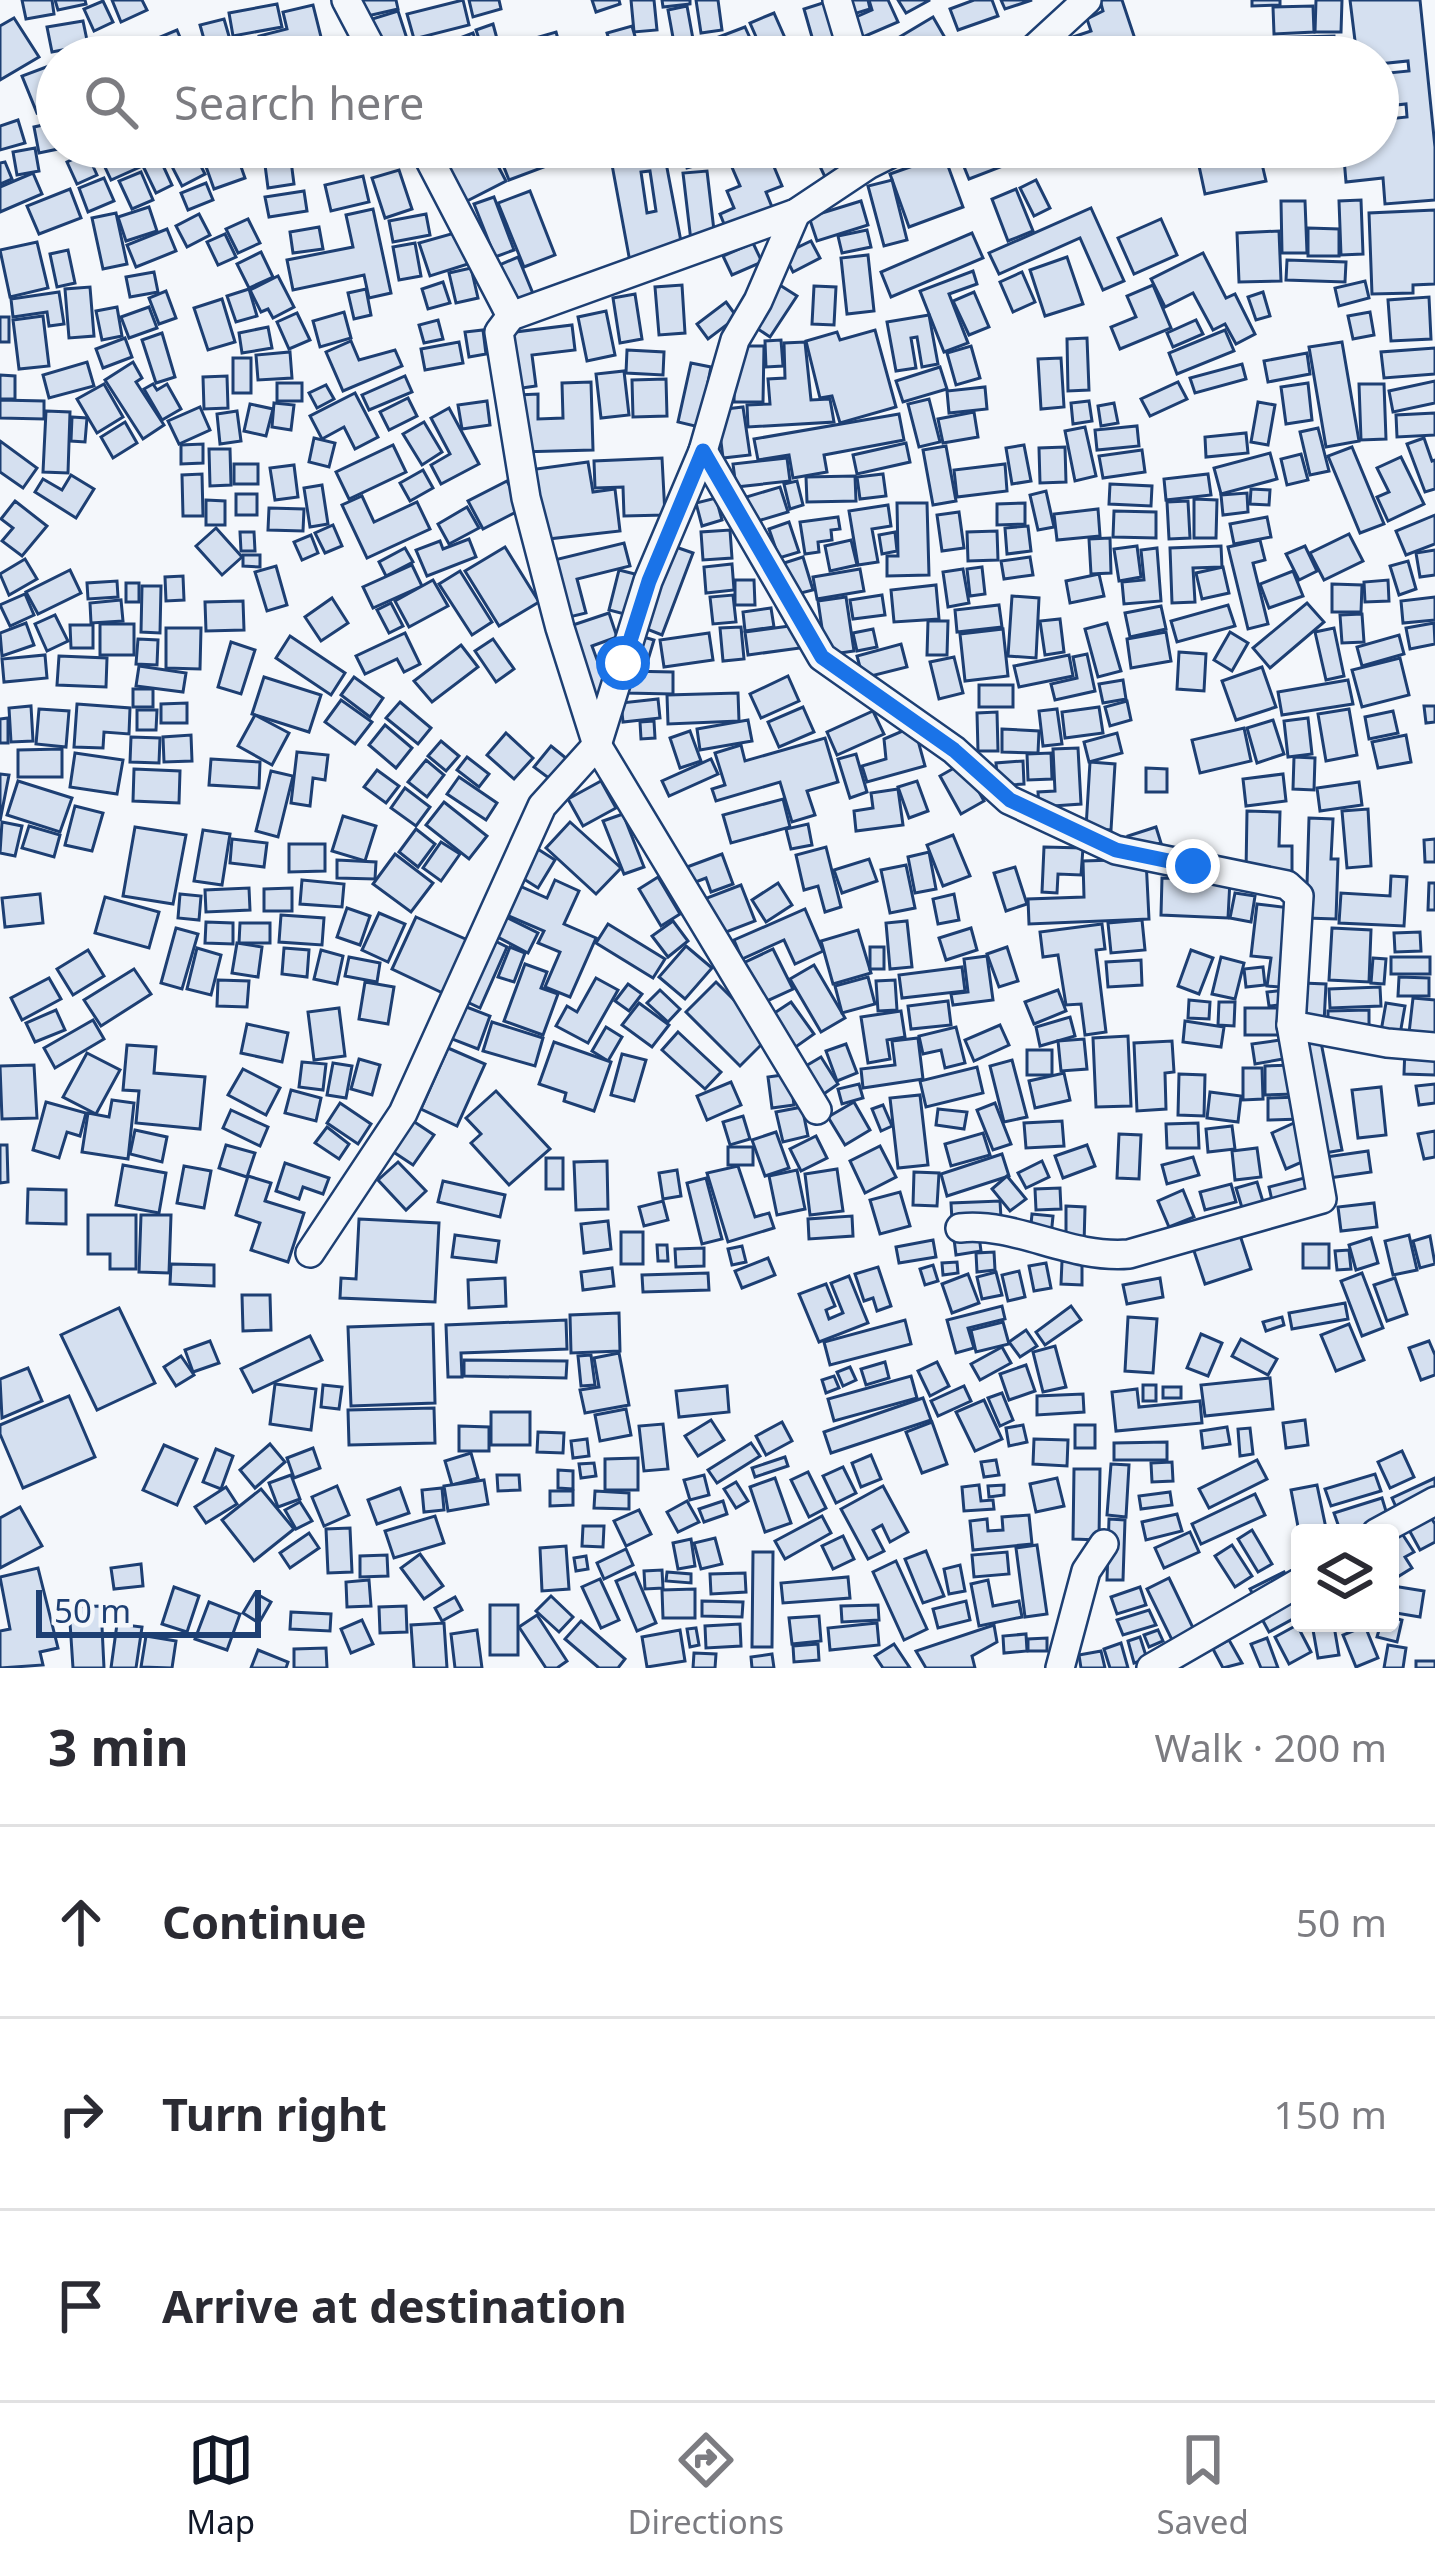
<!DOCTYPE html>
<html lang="en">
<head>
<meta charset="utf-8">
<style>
  body { margin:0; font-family:"Noto Sans",sans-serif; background:#f7f7f7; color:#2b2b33 }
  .controls { position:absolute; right:36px; bottom:36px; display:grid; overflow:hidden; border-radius:12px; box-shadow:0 3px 9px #0004 }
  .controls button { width:108px; height:108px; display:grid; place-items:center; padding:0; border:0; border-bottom:3px solid #e1e1e2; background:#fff; color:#2b2b33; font:60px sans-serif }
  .scale { position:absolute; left:36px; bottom:30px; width:225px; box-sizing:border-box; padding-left:12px; border:6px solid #1d3f73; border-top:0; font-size:33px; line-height:42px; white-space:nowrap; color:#1d3f73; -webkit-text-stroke:9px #f4f7fb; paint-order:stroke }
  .stop { position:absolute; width:36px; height:36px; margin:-27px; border:9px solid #1a73e8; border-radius:50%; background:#fff }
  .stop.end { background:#1a73e8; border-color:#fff; box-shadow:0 3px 12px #0008 }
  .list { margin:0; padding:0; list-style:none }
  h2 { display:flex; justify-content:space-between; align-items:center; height:156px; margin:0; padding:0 48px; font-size:51px }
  h2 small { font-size:39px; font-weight:400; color:#7c7c81 }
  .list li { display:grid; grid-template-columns:78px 1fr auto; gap:36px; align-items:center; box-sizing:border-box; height:192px; padding:0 48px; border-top:3px solid #e1e1e2 }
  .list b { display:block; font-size:45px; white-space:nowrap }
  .list em { font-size:39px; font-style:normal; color:#7c7c81 }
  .icon { flex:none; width:66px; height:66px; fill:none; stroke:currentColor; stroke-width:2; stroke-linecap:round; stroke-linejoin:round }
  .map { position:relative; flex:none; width:1435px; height:1668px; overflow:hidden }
  .search { position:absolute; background:#fff; box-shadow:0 3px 9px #0004; left:36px; right:36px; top:36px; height:132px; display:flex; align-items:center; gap:30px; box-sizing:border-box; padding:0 42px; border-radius:66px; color:#7c7c81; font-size:45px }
  .sheet { height:732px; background:#fff }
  nav { display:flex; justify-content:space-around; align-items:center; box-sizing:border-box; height:168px; border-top:3px solid #e1e1e2; background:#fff; font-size:33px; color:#7c7c81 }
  nav a { display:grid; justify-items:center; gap:6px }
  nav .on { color:#111827 }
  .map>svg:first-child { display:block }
  .building { fill:#d5e0f0; stroke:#1d3f73; stroke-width:3; fill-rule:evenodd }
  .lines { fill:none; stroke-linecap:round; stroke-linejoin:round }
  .street-casing { stroke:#1d3f73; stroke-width:32 }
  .street { stroke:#f4f7fb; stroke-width:27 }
  .route { stroke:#1a73e8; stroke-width:15 }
</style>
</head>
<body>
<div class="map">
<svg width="1435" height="1668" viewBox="0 0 1435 1668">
  <rect width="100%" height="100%" fill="#f4f7fb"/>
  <g class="building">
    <path d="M22,0h30l2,14 -28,5z"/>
    <path d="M55,0h30l1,4 -28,6z"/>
    <path d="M112,0h30l5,10 -26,12z"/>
    <path d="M360,0h36l2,9 -35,8z"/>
    <path d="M463,0l6,25 -55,14 -7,-25z"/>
    <path d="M469,0h30l2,9 -28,8z"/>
    <path d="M592,0h27l1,4 -24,8z"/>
    <path d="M631,0h23l3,30 -23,2z"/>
    <path d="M662,0h28v4l-27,3z"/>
    <path d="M696,0h22l4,30 -21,3z"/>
    <path d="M842,0h26l2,9 -23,7z"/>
    <path d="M869,0h19l10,22 -42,18 -9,-19 25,-11z"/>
    <path d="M898,0h32l-24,13z"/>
    <path d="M974,0h18l6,16 -40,14 -8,-21z"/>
    <path d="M1001,0h31l-27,9z"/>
    <path d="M1100,0h22l19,57h-66l-8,-18 24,-8 -4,-12 16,-8z"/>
    <path d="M1252,0h28v5l-28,1z"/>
    <path d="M1316,0h26l-1,32h-26z"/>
    <path d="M1350,0h70l15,147v53l-50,4 -2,-26 -37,4 -3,-35h35v-27l29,-3 -1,-13 -28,3v-33l31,-3 -1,-10 -30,3v-7h-21z"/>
    <path d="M103,1l10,21 -19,9 -10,-22z"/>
    <path d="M829,1l10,35 -25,8 -10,-35z"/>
    <path d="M277,4l5,23 -49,9 -4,-23z"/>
    <path d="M313,5l10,40 -60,12 -4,-21 28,-7 -4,-17z"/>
    <path d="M687,6l6,33 -19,4 -6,-33z"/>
    <path d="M1313,6l1,26 -40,2 -1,-27z"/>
    <path d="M398,11l11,34 -29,9 -11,-34z"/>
    <path d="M774,13l11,25 -24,10 -11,-25z"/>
    <path d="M933,17l15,26 -25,14h-57z"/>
    <path d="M14,18l25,39 -39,23v-54z"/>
    <path d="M224,19l9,31 -24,7 -9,-32z"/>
    <path d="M83,21l5,24 -36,7 -5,-25z"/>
    <path d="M493,24l6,22 -16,5 -7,-21z"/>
    <path d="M632,26l9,31h-27l-7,-24z"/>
    <path d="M745,27l10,22 -19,8 -67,-1z"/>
    <path d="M177,30l11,27h-28l-7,-17z"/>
    <path d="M556,32l7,25h-41l-4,-14z"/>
    <path d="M473,33l8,23 -41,1 -4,-10z"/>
    <path d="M1334,36l1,21h-76v-19z"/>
    <path d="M1002,41l9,15 -35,1z"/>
    <path d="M837,42l4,15h-36l-2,-6z"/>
    <path d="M601,43l3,14h-20l-2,-9z"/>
    <path d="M790,47l1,10h-20l-1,-8z"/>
    <path d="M57,63v43l-20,7 -15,-37z"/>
    <path d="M18,120l7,23 -25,7v-24z"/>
    <path d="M52,123l6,26 -19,4 -5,-26z"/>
    <path d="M90,147h29l-23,12z"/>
    <path d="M131,147l9,20 -29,13 -9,-19z"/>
    <path d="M177,147h14l14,27 -23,12 -17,-33z"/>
    <path d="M199,147h35l11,31 -31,11z"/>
    <path d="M255,147h27l2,5 -26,6z"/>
    <path d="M445,147h43l18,34 -41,21 -27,-51z"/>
    <path d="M496,147h40l8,20 -35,13z"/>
    <path d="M645,147h18l20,105 -53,10 -20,-108zM650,171l6,40 -9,2 -6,-41z"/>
    <path d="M681,147h82l-76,21z"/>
    <path d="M835,147h11l9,18 -29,14 -11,-23z"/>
    <path d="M956,147h40l7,19 -34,13z"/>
    <path d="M1010,147h30l-26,11z"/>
    <path d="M1195,147h63l8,34 -61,13z"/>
    <path d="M35,148l4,23 -22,4 -4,-23z"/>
    <path d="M767,150l15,36 -16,6 8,20 -47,19 -7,-17 14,-6 -7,-17 13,-5 -9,-21z"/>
    <path d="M87,153l10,22 -20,9 -10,-22z"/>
    <path d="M944,155l19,52 -54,20 -19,-53z"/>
    <path d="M160,159l12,26 -16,8 -13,-27z"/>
    <path d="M291,161l3,23 -26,4 -3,-23z"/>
    <path d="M5,162l7,17 -12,5v-21z"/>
    <path d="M399,170l13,39 -27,9 -13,-40z"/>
    <path d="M707,171l8,68 -24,2 -8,-68z"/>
    <path d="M141,172l12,28 -21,9 -13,-28z"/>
    <path d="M33,173l9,21 -42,18v-25z"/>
    <path d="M363,176l6,26 -38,9 -6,-26z"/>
    <path d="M104,178l10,23 -26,11 -9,-24z"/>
    <path d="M892,180l15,60 -23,6 -16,-60z"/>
    <path d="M1036,180l14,28 -16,8 -14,-28z"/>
    <path d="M206,183l7,17 -25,10 -7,-17z"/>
    <path d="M70,189l11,29 -42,16 -12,-28z"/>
    <path d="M1016,189l17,42 -25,10 -16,-42z"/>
    <path d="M304,191l3,20 -38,6 -4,-20z"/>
    <path d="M530,191l25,64 -31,12 -26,-64z"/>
    <path d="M494,197l20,53 -19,7 -21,-53z"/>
    <path d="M1361,200l2,54 -22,1 -2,-54z"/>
    <path d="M861,201l7,24 -51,16 -8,-24z"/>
    <path d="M1281,201h24l2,52h-25z"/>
    <path d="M149,207l8,24 -31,10 -8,-24z"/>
    <path d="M1091,208l33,73 -21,9 -23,-52 -81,36 -10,-21z"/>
    <path d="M373,209l18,84 -22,5 -5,-23 -71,15 -6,-30 66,-13 -7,-32z"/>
    <path d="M1435,210v74l-22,1v8l-41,1 -3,-81z"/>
    <path d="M116,213l11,51 -24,5 -11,-51z"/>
    <path d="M199,214l11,21 -23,12 -11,-21z"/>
    <path d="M426,214l4,21 -37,7 -4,-21z"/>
    <path d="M248,219l12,24 -22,10 -12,-24z"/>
    <path d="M1161,219l16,36 -43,19 -16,-36z"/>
    <path d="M319,227l4,22 -30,4 -3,-21z"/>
    <path d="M1308,228l31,1v27h-31z"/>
    <path d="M167,229l9,22 -40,16 -9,-22z"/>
    <path d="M867,230l4,17 -29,6 -4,-17z"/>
    <path d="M1279,231l2,50 -42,1 -2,-49z"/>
    <path d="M458,232l10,32 -38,12 -11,-33z"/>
    <path d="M972,233l11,25 -92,39 -10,-25z"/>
    <path d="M225,234l11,23 -18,8 -11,-23z"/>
    <path d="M811,241l9,17 -27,14 -9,-18z"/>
    <path d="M37,242l11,46 -38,9 -10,-47z"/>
    <path d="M415,243l6,33 -22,4 -6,-33z"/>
    <path d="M753,243l9,19 -30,13 -9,-19z"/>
    <path d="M68,250l7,33 -18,4 -7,-33z"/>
    <path d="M261,252l12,25 -24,11 -12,-24z"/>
    <path d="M1203,253l23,45 9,-4 20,40 -19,10 -11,-20 -12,6 -20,-37 -28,14 -14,-28z"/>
    <path d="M868,255l6,56 -27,3 -6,-56z"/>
    <path d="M518,257l18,44 -21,8 -18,-43z"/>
    <path d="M1067,257l16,47 -38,12 -15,-46z"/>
    <path d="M1287,260l59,2 -1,20 -59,-2z"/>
    <path d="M471,268l7,30 -22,5 -7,-30z"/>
    <path d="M973,271l4,13 -28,10 19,49 -24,9 -24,-61z"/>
    <path d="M154,272l4,20 -28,5 -4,-20z"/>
    <path d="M1022,272l13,30 -22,10 -13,-30z"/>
    <path d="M278,276l16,31 -21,11 -5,-9 -7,3 -11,-22z"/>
    <path d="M1365,281l4,17 -30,8 -4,-18z"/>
    <path d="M443,282l7,21 -22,6 -6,-20z"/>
    <path d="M775,282l22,14 -27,41 -21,-14z"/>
    <path d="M682,285l3,48 -26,2 -4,-48z"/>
    <path d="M1153,285l18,43 -51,21 -9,-22 25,-10 -9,-21z"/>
    <path d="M814,286l22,1 -2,38 -22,-1z"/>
    <path d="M90,287l4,49 -25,2 -4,-49z"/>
    <path d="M249,289l8,27 -21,6 -9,-26z"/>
    <path d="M366,289l5,26 -17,4 -6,-26z"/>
    <path d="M166,291l10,27 -17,6 -10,-26z"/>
    <path d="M59,292l5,32 -15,2 -2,-14 -34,5 -2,-18z"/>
    <path d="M974,292l15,35 -20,8 -16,-34z"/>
    <path d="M1263,292l7,24 -14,4 -8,-23z"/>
    <path d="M635,294l7,45 -22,4 -7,-45z"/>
    <path d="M1429,297l2,42 -40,2 -3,-41z"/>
    <path d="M222,299l13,43 -27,8 -14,-42z"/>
    <path d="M726,302l11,15 -29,22 -11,-15z"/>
    <path d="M117,307l5,29 -20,4 -6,-29z"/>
    <path d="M149,307l8,21 -28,10 -8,-21z"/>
    <path d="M606,311l9,44 -28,6 -9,-44z"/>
    <path d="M344,312l7,26 -31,9 -7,-26z"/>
    <path d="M1370,312l4,23 -21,4 -5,-23z"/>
    <path d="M297,313l13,27 -21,9 -12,-27z"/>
    <path d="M929,315l9,49 -16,3 -5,-30 -6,1 5,30 -20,3 -9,-49z"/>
    <path d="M43,316l6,50 -30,3 -6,-49z"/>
    <rect x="0" y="317" width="9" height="25"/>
    <path d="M438,320l5,19 -19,4 -5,-18z"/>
    <path d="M1196,320l7,14 -30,13 -6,-14z"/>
    <path d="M572,325l3,25 -43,5 4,31 -21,3 -8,-56z"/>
    <path d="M268,327l4,21 -30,5 -3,-20z"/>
    <path d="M483,330l3,24 -17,3 -4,-25z"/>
    <path d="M875,330l21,77 -56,16 -8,-27 -12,2 -14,-57 31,-9 3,8z"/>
    <path d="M1225,330l9,21 -57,23 -8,-21z"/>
    <path d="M162,333l13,44 -19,6 -14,-43z"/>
    <path d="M125,338l7,19 -29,11 -7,-19z"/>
    <path d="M1087,338l2,52 -21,1 -1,-52z"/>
    <path d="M781,340l2,26 -17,1 -1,-26z"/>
    <path d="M351,341l8,19 36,-10 7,16 -59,25 -17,-39z"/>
    <path d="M459,342l4,21 -38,7 -4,-21z"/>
    <path d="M805,342l6,58 19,-1 4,23 -86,5 -1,-22 23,-1 -2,-25 17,-1 -1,-35z"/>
    <path d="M1342,342l17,99 -33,6 -17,-100z"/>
    <path d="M735,346h29l-1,56h-29z"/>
    <path d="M971,346l9,32 -24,7 -9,-32z"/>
    <path d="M1435,348v26l-51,4 -3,-26z"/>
    <path d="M627,350l37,2 -1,23 -37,-2z"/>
    <path d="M290,352l2,26 -34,2 -2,-25z"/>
    <path d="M1307,353l3,21 -42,8 -4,-21z"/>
    <rect x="233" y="358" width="18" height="35"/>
    <path d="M1061,358l3,49 -23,2 -3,-50z"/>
    <path d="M87,362l7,24 -45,12 -6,-23z"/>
    <path d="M133,362l9,16 -6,4 28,43 -21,14 -38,-59z"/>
    <path d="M691,363l20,4 -12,60 -21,-5z"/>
    <path d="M1242,364l4,15 -51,14 -5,-15z"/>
    <path d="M940,367l7,22 -44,13 -7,-21z"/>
    <path d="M624,371l5,44 -28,3 -5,-44z"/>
    <path d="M0,375l15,1v23h-15z"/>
    <path d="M227,376l1,32 -24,1 -1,-32z"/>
    <path d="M405,376l7,16 -43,18 -7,-15z"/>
    <path d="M666,379l1,37 -34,1 -1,-37z"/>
    <path d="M1435,381v22l-42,9 -4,-21z"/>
    <path d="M591,382l2,68 -74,2 -1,-57 20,-1v25l25,-1 -1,-35z"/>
    <path d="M1178,382l9,17 -37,17 -9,-17z"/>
    <rect x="277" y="383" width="25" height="18"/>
    <path d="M1308,383l4,37 -26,4 -5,-37z"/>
    <path d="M104,384l19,33 -26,16 -20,-34z"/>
    <path d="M153,384l4,6 10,-6 14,25 -19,11 -18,-31z"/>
    <path d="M1359,384h25l2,55 -25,1z"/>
    <path d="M326,385l8,14 -17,9 -8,-15z"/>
    <path d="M985,387l2,22 -38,4 -2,-22z"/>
    <path d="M355,393l23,44 -23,12 -11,-22 -22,12 -12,-23z"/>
    <path d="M408,398l9,18 -28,14 -9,-18z"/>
    <path d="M929,399l11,43 -21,5 -11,-43z"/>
    <path d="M0,400l44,1v18l-44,-1z"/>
    <path d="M487,401l3,24 -28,4 -4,-24z"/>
    <path d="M1089,401l3,20 -19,3 -2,-21z"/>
    <path d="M1258,402l17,3 -7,40 -17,-3z"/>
    <path d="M274,403l20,2 -3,25 -19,-3z"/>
    <path d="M1114,403l4,20 -17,3 -3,-20z"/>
    <path d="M250,404l23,5 -7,27 -22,-5z"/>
    <path d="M200,407l10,23 -31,14 -11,-23z"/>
    <path d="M743,407l7,48 -27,3 -6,-48z"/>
    <path d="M449,408l30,56 -38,20 -10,-19 19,-11 -19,-36z"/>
    <path d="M46,411l24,1 -2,61 -25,-1z"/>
    <path d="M237,411l4,30 -21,3 -3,-30z"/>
    <path d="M974,412l4,25 -35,6 -5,-24z"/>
    <path d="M1435,413v22l-38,2 -1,-22z"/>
    <path d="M899,414l5,26 -80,15 3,17 -34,6 -4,-23 -31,5 -4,-21z"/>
    <path d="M72,417l15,1 -2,24 -14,-1z"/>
    <path d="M125,422l12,21 -24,15 -12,-21z"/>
    <path d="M424,422l18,30 -20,13 -19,-31z"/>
    <path d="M1137,426l2,20 -42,4 -2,-20z"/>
    <path d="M1085,427l11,49 -21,5 -10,-50z"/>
    <path d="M1318,428l11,43 -19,4 -10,-43z"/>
    <path d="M1246,433l2,20 -42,4 -1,-20z"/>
    <path d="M314,438l21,5 -6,24 -20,-5z"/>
    <path d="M1424,438l8,23 3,-1v29l-10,3 -18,-48z"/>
    <path d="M0,441l37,27 -14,20 -23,-16z"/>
    <path d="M906,443l4,19 -53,12 -4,-19z"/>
    <path d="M203,444v19l-22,1v-19z"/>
    <path d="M393,445l13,27 -57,27 -13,-27z"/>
    <path d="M1024,445l7,36 -19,3 -6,-36z"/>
    <path d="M946,446l10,55 -23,4 -10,-55z"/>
    <path d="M1065,447l1,35 -26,1 -1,-35z"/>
    <path d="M1352,447l32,77 -24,9 -32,-77z"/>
    <path d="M209,449h21l1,36 -21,1z"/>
    <path d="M1142,450l3,22 -42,6 -4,-22z"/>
    <path d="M1270,453l7,26 -56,15 -7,-26z"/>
    <path d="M1301,454l7,26 -21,5 -6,-26z"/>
    <path d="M1401,457l23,47 -36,17 -11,-24 12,-5 -12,-24z"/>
    <path d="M662,458l3,57 -41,1 -1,-29 -28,1 -1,-27z"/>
    <path d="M787,458l3,23 -54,6 -3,-23z"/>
    <path d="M588,462l5,30 22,-3 5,42 -81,9 -10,-70z"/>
    <rect x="234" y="464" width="24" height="20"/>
    <path d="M1005,464l2,27 -50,6 -3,-27z"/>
    <path d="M294,465l4,32 -23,3 -5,-32z"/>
    <path d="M423,470l10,18 -23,13 -10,-18z"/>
    <path d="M202,474l1,42h-20l-1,-41z"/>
    <path d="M883,474l3,22 -26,3 -3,-22z"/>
    <path d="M1208,474l3,21 -45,5 -2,-21z"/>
    <path d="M71,475l23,14 -18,29 -41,-26 8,-13 19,11z"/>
    <path d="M855,476l1,25 -49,1 -1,-25z"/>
    <path d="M507,481l15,28 -39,20 -15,-28z"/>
    <path d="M797,481l6,24 -13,4 -6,-25z"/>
    <path d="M1110,484l42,2 -1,20 -42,-2z"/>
    <path d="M322,485l6,39 -18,3 -6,-39z"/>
    <path d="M780,487l8,25 -37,11 -8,-25z"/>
    <path d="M1251,489l19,1 -1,15 -19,-1z"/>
    <path d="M1046,491l8,36 -16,3 -8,-35z"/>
    <path d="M1247,493l1,19 -25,3 -2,-20z"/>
    <rect x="236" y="494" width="21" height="21"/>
    <path d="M362,496l12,26 43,-20 13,27 -63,29 -25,-53z"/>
    <path d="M716,498l6,22 -20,6 -6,-23z"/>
    <path d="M1194,499l23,1 -1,38h-22z"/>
    <path d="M206,500l19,1v24h-19z"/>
    <path d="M15,501l32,25 -25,30 -20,-15 11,-13 -12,-9z"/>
    <path d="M1188,501l2,37 -21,1 -2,-37z"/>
    <path d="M897,503h30l2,72 -42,1v-20h11z"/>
    <path d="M1025,503v21l-28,1v-21z"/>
    <path d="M888,505l3,21 -19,3 6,33 -20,3 -9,-54z"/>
    <path d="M467,507l12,21 -30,16 -11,-20z"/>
    <path d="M269,508l35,1 -1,22 -35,-1z"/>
    <path d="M1098,509l2,27 -43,4 -3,-26z"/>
    <path d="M1114,511l42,1v26l-43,-1z"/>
    <path d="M959,512l5,36 -22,3 -5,-36z"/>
    <path d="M1435,515v29l-29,11 -10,-24z"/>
    <path d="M838,517l2,12 -9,1 1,10 -14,2 1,10 -14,2 -5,-32z"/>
    <path d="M1267,517l4,20 -37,7 -4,-20z"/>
    <path d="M789,522l10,30 -20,6 -10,-29z"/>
    <path d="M333,525l9,21 -17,7 -10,-20z"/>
    <path d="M1028,526l3,25 -24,3 -2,-26z"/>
    <path d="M216,528l26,29 -20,18 -26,-29z"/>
    <path d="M730,530l2,28 -29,2 -2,-28z"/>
    <path d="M997,531l1,29 -30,1 -1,-29z"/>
    <path d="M240,532h14l1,19h-14z"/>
    <path d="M895,532l2,19 -15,3 -3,-19z"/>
    <path d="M1349,534l14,27 -39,19 -14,-27z"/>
    <path d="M311,535l7,18 -16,7 -8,-18z"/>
    <path d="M1110,538l1,35 -20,1 -2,-35z"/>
    <path d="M469,539l7,18 -49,19 -11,-26 24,-9 3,8z"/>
    <path d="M851,540l6,25 -27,6 -5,-25z"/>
    <path d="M1260,540l5,20 -12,3 15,61 -20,5 -20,-82z"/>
    <path d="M624,543l6,23 -53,13 9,34 -25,6 -15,-57z"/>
    <path d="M670,545l23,8 -31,82 -23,-9z"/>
    <path d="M1137,546l4,31 -22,4 -5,-32z"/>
    <path d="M1221,546l1,21 -29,1 2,34 -23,1 -2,-55z"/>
    <path d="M1305,546l12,25 -18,9 -13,-26z"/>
    <path d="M505,547l34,55 -40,24 -34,-55z"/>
    <path d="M405,548l8,14 -27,14 -7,-14z"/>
    <path d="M1157,548l4,53 -37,3 -2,-22 22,-2 -3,-30z"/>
    <path d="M1435,550v25l-15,2 -4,-24z"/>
    <path d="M243,555h17v12l-17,-1z"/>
    <path d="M803,557l10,33 -20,5 -9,-32z"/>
    <path d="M1030,557l3,18 -29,4 -3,-18z"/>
    <path d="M25,559l12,20 -28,16 -9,-21z"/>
    <path d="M1408,561l8,28 -17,6 -9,-29z"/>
    <path d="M732,564l2,26 -28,3 -2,-26z"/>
    <path d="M412,565l10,21 -49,22 -10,-21z"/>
    <path d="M276,566l11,39 -20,6 -12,-39z"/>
    <path d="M982,567l3,27 -15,2 -3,-27z"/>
    <path d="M1223,567l6,26 -27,6 -6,-26z"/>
    <path d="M860,569l4,22 -47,8 -4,-22z"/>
    <path d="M963,569l6,34 -21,4 -5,-35z"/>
    <path d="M70,570l11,23 -43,21 -12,-22z"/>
    <path d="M619,570l24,6 -11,40 -23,-6z"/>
    <path d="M460,571l32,51 -20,13 -33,-51z"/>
    <path d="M1293,571l10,25 -34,12 -9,-24z"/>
    <path d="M1099,574l5,22 -34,7 -4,-22z"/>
    <path d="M183,576l1,24 -18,1 -1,-24z"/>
    <path d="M433,580l15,26 -39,21 -14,-26z"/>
    <path d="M735,580h19l1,25h-20z"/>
    <path d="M1388,580l1,21 -24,1 -1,-20z"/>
    <path d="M117,581l1,16 -30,2 -1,-16z"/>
    <rect x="126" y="583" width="13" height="19"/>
    <path d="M1332,584l30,1 -1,27h-29z"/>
    <path d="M936,585l3,34 -45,3 -3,-32z"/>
    <path d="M142,586h19l-1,47 -19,-1z"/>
    <path d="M25,594l9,21 -24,11 -10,-21z"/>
    <path d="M733,595l3,27 -23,2 -3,-27z"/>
    <path d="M882,595l3,20 -32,4 -3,-19z"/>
    <path d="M1012,596l27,2 -3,60 -28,-2z"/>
    <path d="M846,597l8,54 -28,4 -8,-54z"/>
    <path d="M1435,597v23l-32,3 -2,-22z"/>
    <path d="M332,598l16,25 -27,18 -16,-24z"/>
    <path d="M121,600l2,21 -32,2 -1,-20z"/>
    <path d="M243,601l1,29 -38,1 -1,-29z"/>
    <path d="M391,603l12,23 -14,7 -12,-23z"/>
    <path d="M1307,603l17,19 -54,46 -17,-20z"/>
    <path d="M999,605l3,22 -45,5 -2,-22z"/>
    <path d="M1228,605l7,21 -58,16 -6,-21z"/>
    <path d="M1161,606l5,23 -36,8 -5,-24z"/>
    <path d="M771,608l3,19 -29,4 -2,-19z"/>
    <path d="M609,613l8,24 -25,9 19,52 -17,6 -27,-77z"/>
    <path d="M1362,614l2,28 -22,1 -2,-28z"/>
    <path d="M55,615l13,26 -21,10 -12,-27z"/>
    <path d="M1060,619l4,33 -19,3 -5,-34z"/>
    <path d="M928,621h20l-1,34h-20z"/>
    <path d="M26,623l8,22 -32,11 -2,-23z"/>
    <path d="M1107,623l14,48 -23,6 -13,-48z"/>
    <path d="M1434,623l1,21 -25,5 -4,-21z"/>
    <rect x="100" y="624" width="34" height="31"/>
    <path d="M70,625h23v23h-22z"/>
    <path d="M797,625l3,23 -52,7 -3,-23z"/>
    <path d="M741,627l3,32 -21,2 -3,-33z"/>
    <path d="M166,628h35l-1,41 -34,-1z"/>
    <path d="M1334,628l10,48 -18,4 -11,-48z"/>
    <path d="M873,629l4,18 -20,4 -4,-18z"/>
    <path d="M1003,629l5,47 -43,5 -5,-47z"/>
    <path d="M1166,632l5,29 -40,7 -4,-29z"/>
    <path d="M1230,632l18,11 -16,28 -18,-11z"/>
    <path d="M405,633l15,31 -16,8 -7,-13 -32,15 -9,-18z"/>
    <path d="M709,633l4,27 -49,7 -4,-27z"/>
    <path d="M1399,635l5,19 -42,12 -5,-19z"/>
    <path d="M290,636l55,37 -14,22 -55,-37z"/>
    <path d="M640,636l14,4 -6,20 -14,-4z"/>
    <path d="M138,639l20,1 -1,25 -21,-1z"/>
    <path d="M493,639l21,30 -18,13 -21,-31z"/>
    <path d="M231,642l24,8 -14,44 -23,-7z"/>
    <path d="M901,644l6,23 -44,11 -6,-22z"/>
    <path d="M461,645l17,22 -46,35 -18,-21z"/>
    <path d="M1179,652l27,2 -2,37 -27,-2z"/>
    <path d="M1087,654l8,37 -40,9 -4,-16 26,-6 -4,-21z"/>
    <path d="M45,655l2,23 -43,4 -2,-23z"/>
    <path d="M1069,655l4,21 -54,11 -5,-21z"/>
    <path d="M59,656l48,2 -1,29 -49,-2z"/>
    <path d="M954,657l9,36 -24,6 -9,-37z"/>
    <path d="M1400,658l9,37 -47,12 -10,-37z"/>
    <path d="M139,666l47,7 -3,19 -47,-6z"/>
    <path d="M1262,667l14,40 -40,13 -14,-39z"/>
    <path d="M625,671l48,1v22l-48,-1z"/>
    <path d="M788,676l11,25 -38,17 -11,-24z"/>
    <path d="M264,677l57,18 -12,37 -57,-18z"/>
    <path d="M354,677l29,21 -13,19 -29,-22z"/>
    <path d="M1123,680l3,19 -23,4 -4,-19z"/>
    <path d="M1348,680l5,24 -71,11 -4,-23z"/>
    <rect x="979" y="685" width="34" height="22"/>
    <rect x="133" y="689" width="20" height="18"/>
    <path d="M738,693l1,28 -71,3 -1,-29z"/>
    <path d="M658,699l2,19 -37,4 -2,-19z"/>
    <path d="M341,700l31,22 -17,22 -30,-22z"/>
    <path d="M1127,701l4,19 -21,6 -5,-19z"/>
    <path d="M400,702l31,26 -13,16 -32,-26z"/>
    <path d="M187,703v20h-26v-19z"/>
    <path d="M77,704l53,4 -1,26 -25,-2 -1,16 -29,-1z"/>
    <path d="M31,706l2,35 -22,1 -2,-34z"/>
    <path d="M1424,706h11v16l-9,1z"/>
    <path d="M803,707l11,25 -35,15 -11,-25z"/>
    <path d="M1099,707l4,26 -38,5 -3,-26z"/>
    <path d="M39,709l30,2 -3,36 -30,-3z"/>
    <path d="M1057,709l5,35 -19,2 -4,-35z"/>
    <path d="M1349,709l8,46 -31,6 -8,-47z"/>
    <path d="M137,710h20l-1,20h-19z"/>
    <path d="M873,711l11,23 -47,21 -10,-23z"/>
    <path d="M1393,711l5,22 -29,6 -4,-22z"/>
    <path d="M997,712l1,39h-20l-1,-38z"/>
    <path d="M255,715l34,18 -17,32 -34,-19z"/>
    <path d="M8,718v25h-8v-24z"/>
    <path d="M1308,718l4,36 -24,3 -4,-36z"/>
    <path d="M748,720l4,21 -52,9 -3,-21z"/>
    <path d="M1273,720l11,34 -27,9 -10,-35z"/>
    <path d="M654,721l1,17 -14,1 -1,-17z"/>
    <path d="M385,725l27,23 -16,20 -27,-23z"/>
    <path d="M914,726l11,40 -58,16 -5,-16 24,-7 -2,-20z"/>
    <path d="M1244,728l7,33 -51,12 -8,-33z"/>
    <path d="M1002,729l37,2 -1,22 -36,-1z"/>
    <path d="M690,731l11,30 -21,7 -10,-30z"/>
    <path d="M506,733l27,25 -19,21 -27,-24z"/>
    <path d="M1117,733l5,20 -33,9 -5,-20z"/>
    <path d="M191,735l1,26 -28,1 -1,-25z"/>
    <path d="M1406,735l5,27 -33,6 -6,-26z"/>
    <path d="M131,737l29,1 -1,25 -29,-1z"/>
    <path d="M825,738l13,44 -31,9 8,24 -23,7 -12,-40 -64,19 -4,-12 13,-4 -10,-32 26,-8 4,16z"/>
    <path d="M441,741l18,15 -13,15 -18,-15z"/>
    <path d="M551,746l16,13 -17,20 -16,-12z"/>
    <path d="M1078,748l3,56 -42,3 -1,-15 17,-1 -2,-42z"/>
    <path d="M62,749v28h-44v-27z"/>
    <path d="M297,752l31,3 -3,25 -12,-2 -3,28 -19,-3z"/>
    <path d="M75,753l48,7 -6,34 -47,-7z"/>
    <path d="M1051,753l1,26 -24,1 -1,-26z"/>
    <path d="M856,754l11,38 -17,6 -12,-39z"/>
    <path d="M467,757l22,17 -10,13 -22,-17z"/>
    <path d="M1294,757l21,1 -1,32 -21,-1z"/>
    <path d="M211,759l49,3 -1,26 -50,-3z"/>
    <path d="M711,759l7,15 -49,22 -7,-15z"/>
    <path d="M426,760l18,15 -17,22 -19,-15z"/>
    <path d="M1023,761l1,23 -26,2 -2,-23z"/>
    <path d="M1090,762l25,2 -4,66 -25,-2z"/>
    <path d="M963,763l21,38 -23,13 -21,-38z"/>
    <path d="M1146,768l21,1v23h-21z"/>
    <path d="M134,769l46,2 -1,32 -46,-2z"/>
    <path d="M377,770l22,16 -13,17 -22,-16z"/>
    <path d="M271,771l22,5 -15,61 -22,-6z"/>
    <path d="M0,774l9,1 -9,46z"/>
    <path d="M1283,774l3,27 -40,5 -3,-27z"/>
    <path d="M459,777l38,26 -11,17 -39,-26z"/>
    <path d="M18,781l54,17 -12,34 -53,-17z"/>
    <path d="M601,781l15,27 -33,18 -15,-27z"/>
    <path d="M917,781l11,30 -19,7 -11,-31z"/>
    <path d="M1359,782l3,23 -42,6 -3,-23z"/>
    <path d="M405,788l25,19 -14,19 -25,-18z"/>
    <path d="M898,789l5,36 -47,6 -2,-20 19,-3 -2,-15z"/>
    <path d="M783,799l7,28 -59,16 -8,-28z"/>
    <path d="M444,802l43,34 -18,23 -43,-34z"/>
    <path d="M75,806l28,7 -11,38 -27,-6z"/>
    <path d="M1368,809l3,57 -24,2 -5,-57z"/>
    <path d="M1247,811l33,1 -1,34h13v27l-46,-1z"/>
    <path d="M623,814l21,53 -20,7 -21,-53z"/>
    <path d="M343,816l33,10 -11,35 -33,-10z"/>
    <path d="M1309,818l24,1 -2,40h7l-2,60 -30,-1z"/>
    <path d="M2,822l20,4 -7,30 -15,-3z"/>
    <path d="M570,822l51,46 -25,26 -50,-46z"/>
    <path d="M808,824l4,21 -21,4 -5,-20z"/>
    <path d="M29,826l31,9 -6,22 -32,-9z"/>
    <path d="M135,827l51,8 -13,69 -50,-8z"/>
    <path d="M1156,827l5,16 -28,9 -5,-16z"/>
    <path d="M416,829l19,15 -17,23 -19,-15z"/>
    <path d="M203,830l27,4 -8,51 -28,-4z"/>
    <path d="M953,835l17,41 -27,10 -16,-41z"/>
    <path d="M232,839l35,4 -3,24 -34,-4z"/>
    <path d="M1435,839v23h-10l-1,-22z"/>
    <path d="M441,842l19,12 -19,27 -18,-13z"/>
    <path d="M289,844h36v27l-36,1z"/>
    <path d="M533,846l22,14 -17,28 -22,-14z"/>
    <path d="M826,847l15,60 -16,5 -7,-26 -14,4 -8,-35z"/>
    <path d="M1044,847l39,1 -2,27 -23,-1 -1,19 -15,-1z"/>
    <path d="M929,852l7,37 -21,4 -7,-36z"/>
    <path d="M395,854l38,29 -22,29 -38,-28z"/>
    <path d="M722,854l11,30 -22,8 -5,-14 -21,8 -6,-16z"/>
    <path d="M869,859l8,22 -35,12 -8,-23z"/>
    <path d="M1146,859l3,60 -120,5 -1,-25 56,-2 -1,-36z"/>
    <path d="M337,860l39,2 -1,17 -38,-1z"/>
    <path d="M906,865l9,43 -25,5 -9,-43z"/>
    <path d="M1015,867l12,37 -21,7 -12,-38z"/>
    <path d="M1391,876l16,1 -3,49 -65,-3 2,-30 49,3z"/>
    <path d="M658,877l22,37 -19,12 -22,-37z"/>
    <path d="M1162,878l68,2 -2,38 -67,-3z"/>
    <path d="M302,880l42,4 -2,23 -42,-3z"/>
    <path d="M555,880l24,11 -15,33 32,14 -26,59 -25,-10 15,-35 -22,-9 6,-12 -42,-18 13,-29 32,14z"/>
    <path d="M778,883l14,22 -26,17 -14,-22z"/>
    <path d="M1429,883h6v27h-7z"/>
    <path d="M741,885l14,36 -42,16 -14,-36z"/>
    <path d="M249,888l1,22 -44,2 -1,-22z"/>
    <path d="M292,888v23h-28v-22z"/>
    <path d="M1235,893l20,3 -4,26 -21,-4z"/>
    <path d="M40,894l3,29 -38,4 -3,-29z"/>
    <path d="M180,894l21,2 -2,24 -21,-2z"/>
    <path d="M954,894l5,26 -21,4 -5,-25z"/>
    <path d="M105,897l54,15 -10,36 -54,-15z"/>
    <path d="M1257,904l33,4 -10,79 -13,-1 4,-28 -20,-2z"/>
    <path d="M347,908l23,8 -10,29 -23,-8z"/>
    <path d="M805,909l18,42 -28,13 -11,-24 -42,19 -8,-19z"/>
    <path d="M379,913l26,11 -17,38 -26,-12z"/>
    <path d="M500,914l38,19 -10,20 -38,-20z"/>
    <path d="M281,915l43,3 -2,27 -43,-3z"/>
    <path d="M416,917l56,25 -25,53 -55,-26z"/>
    <path d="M1142,920l3,30 -34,3 -3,-30z"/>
    <path d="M673,921l15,20 -20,16 -16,-21z"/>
    <path d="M907,921l5,46 -22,2 -4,-46z"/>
    <path d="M206,922l27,1v21l-28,-1z"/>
    <path d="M240,923h30v20h-31z"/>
    <path d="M608,924l57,35 -12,19 -57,-35z"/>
    <path d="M1102,924l3,25 -9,1 10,82 -21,3 -4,-31 -15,1 -8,-50 -15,2 -3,-25z"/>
    <path d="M176,928l22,6 -16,55 -21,-6z"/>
    <path d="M971,928l6,22 -31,10 -7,-22z"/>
    <path d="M1332,928l39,2 -2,52 -40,-2z"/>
    <path d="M858,930l13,43 -38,11 -12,-43z"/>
    <path d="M1420,932l1,19 -26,1 -1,-19z"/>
    <path d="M491,939l16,8 -27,61 -17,-8z"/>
    <path d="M237,943l25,4 -4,30 -26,-4z"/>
    <path d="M686,946l26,22 -27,31 -26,-22z"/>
    <path d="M510,947l15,6 -11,29 -16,-5z"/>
    <rect x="870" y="947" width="14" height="22"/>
    <path d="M1007,947l11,34 -19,6 -12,-33z"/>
    <path d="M197,948l24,7 -10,40 -24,-6z"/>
    <path d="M284,948l25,2 -2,27 -25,-3z"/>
    <path d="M773,949l20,40 -37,17 -19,-40z"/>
    <path d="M88,950l16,26 -31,19 -16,-26z"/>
    <path d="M321,950l22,6 -6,28 -23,-5z"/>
    <path d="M1191,950l22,8 -14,36 -21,-8z"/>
    <path d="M987,956l6,44 -40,5 -2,-11 17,-2 -4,-33z"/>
    <path d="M349,957l31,6 -3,19 -32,-6z"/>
    <path d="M1221,957l23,6 -9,36 -23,-5z"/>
    <rect x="1391" y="957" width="39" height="17"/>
    <path d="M1373,958l13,1 -2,25 -13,-1z"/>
    <path d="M1141,960l1,25 -34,2 -2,-25z"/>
    <path d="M525,964l22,8 -6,16 17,6 -15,41 -39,-14z"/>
    <path d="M814,965l31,53 -24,14 -31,-53z"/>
    <path d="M962,967l3,24 -63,7 -3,-23z"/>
    <path d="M1263,967l2,18 -19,2 -2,-18z"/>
    <path d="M134,969l17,25 -50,32 -17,-26z"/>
    <path d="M868,977l7,27 -33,9 -7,-27z"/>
    <path d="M1399,977l30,1v18h-31z"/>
    <path d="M49,978l12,21 -39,21 -11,-22z"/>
    <path d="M596,978l22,12 -30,53 -32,-17 11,-20 10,6z"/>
    <path d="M218,980l31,1 -2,26 -30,-1z"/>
    <path d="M895,980l2,30 -19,1 -2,-30z"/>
    <path d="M365,982l29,5 -6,37 -29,-5z"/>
    <path d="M716,982l54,54 -30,30 -54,-54z"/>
    <path d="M1302,983l24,1 -2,39 -24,-1z"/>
    <path d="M628,984l14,10 -13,17 -14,-10z"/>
    <path d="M1380,987l1,19 -51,2 -1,-19z"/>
    <path d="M660,990l20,19 -12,13 -21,-19z"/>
    <path d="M1058,990l8,21 -32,13 -9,-22z"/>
    <path d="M1286,990l2,14 -19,2 -2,-14z"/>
    <path d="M1413,998l22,2v45l-27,-3z"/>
    <path d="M1189,1000l21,2 -1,17 -21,-1z"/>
    <path d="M948,1001l3,24 -40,4 -3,-23z"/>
    <path d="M791,1002l23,32 -24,17 -23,-33z"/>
    <path d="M1219,1002h16l-1,24 -16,-1z"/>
    <path d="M639,1003l30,22 -17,22 -30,-22z"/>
    <path d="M1386,1003l19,3 -6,34 -19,-3z"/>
    <path d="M464,1006l26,10 -12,33 -26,-10z"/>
    <path d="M339,1008l6,48 -31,4 -6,-48z"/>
    <rect x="1245" y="1008" width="39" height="27"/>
    <path d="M56,1010l9,20 -30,12 -9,-19z"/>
    <path d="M1369,1010v17l-41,1v-17z"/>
    <path d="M901,1011l4,26 -18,3 3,19 -22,4 -7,-46z"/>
    <path d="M1070,1017l5,19 -35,10 -4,-19z"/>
    <path d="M93,1020l11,19 -49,29 -11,-20z"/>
    <path d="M1185,1021l39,6 -3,20 -38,-5z"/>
    <path d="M492,1022l51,16 -8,28 -52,-15z"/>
    <path d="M247,1024l41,9 -6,29 -41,-9z"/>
    <path d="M1000,1025l9,20 -35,16 -9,-21z"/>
    <path d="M606,1027l16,10 -14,24 -16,-10z"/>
    <path d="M956,1027l9,36 -20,5 -4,-18 -18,4 -4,-18z"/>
    <path d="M678,1032l43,40 -16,17 -43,-39z"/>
    <path d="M1319,1032l23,118 -23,4 -23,-117z"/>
    <path d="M1128,1036l3,70 -35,1 -3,-69z"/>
    <path d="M918,1038l5,41 -60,9 -2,-19 34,-4 -3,-24z"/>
    <path d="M1084,1039l3,30 -26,2 -3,-30z"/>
    <path d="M1280,1040l3,19 -28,5 -3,-20z"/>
    <path d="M1172,1041l2,31 -9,1 1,36 -29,2 -3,-68z"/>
    <path d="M554,1042l57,20 -17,49 -30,-10 2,-8 -27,-9z"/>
    <path d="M846,1044l11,29 -20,8 -11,-30z"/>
    <path d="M127,1045l29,2 -2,26 51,4 -5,52 -64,-6 3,-32 -16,-1z"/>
    <path d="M448,1048l37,16 -28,62 -36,-17z"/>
    <path d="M1405,1048l30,1v26l-31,-1z"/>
    <rect x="1027" y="1050" width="25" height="25"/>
    <path d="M87,1053l33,17 -24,44 -33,-17z"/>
    <path d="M622,1054l24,6 -12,41 -23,-6z"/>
    <path d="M821,1057l17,27 -20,14 -19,-28z"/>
    <path d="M359,1059l21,6 -8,30 -21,-6z"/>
    <path d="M1012,1060l15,57 -23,5 -14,-56z"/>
    <path d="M302,1062l24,2 -3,26 -24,-3z"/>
    <path d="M333,1063l19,3 -6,32 -19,-3z"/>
    <path d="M34,1065l3,53 -35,1 -2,-53z"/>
    <path d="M1294,1065l1,29 -30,1v-29z"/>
    <path d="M977,1067l6,26 -57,14 -6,-26z"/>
    <path d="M1243,1068h19l1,31 -20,1z"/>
    <path d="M243,1069l37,19 -14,27 -38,-20z"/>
    <path d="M1064,1073l6,27 -35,8 -6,-27z"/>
    <path d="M790,1074l4,31 -22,3 -4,-31z"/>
    <path d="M1179,1074l26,1 -1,41 -26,-1z"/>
    <path d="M731,1082l10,23 -34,15 -10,-24z"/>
    <path d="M859,1084l4,14 -21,6 -4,-15z"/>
    <path d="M1435,1084v19l-16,2 -3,-19z"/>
    <path d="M1381,1087l5,48 -28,3 -6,-48z"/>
    <path d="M291,1090l30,8 -5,23 -31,-8z"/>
    <path d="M496,1091l54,58 -41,36 -38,-42 10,-9 -15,-16z"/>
    <path d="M1210,1092l31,4 -3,26 -31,-4z"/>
    <path d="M920,1095l8,70 -30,3 -8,-70z"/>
    <path d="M1300,1097l1,22 -33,1v-22z"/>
    <path d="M112,1100l22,3 -6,56 -46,-7 6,-39 21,4z"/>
    <path d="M46,1102l40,11 -6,23 -13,-4 -8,26 -26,-8z"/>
    <path d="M854,1102l16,28 -25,15 -17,-28z"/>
    <path d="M340,1103l31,21 -13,20 -31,-21z"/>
    <path d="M995,1103l16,41 -18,6 -16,-40z"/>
    <path d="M883,1105l9,21 -11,5 -9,-22z"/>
    <path d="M802,1107l6,29 -25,6 -7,-30z"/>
    <path d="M938,1109l29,3 -3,17 -28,-4z"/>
    <path d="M231,1110l37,17 -8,19 -37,-18z"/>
    <path d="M743,1116l7,23 -20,6 -7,-23z"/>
    <path d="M410,1119l24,16 -21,30 -24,-16z"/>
    <path d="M1062,1121l2,25 -38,2 -2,-25z"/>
    <path d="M1198,1123l1,25h-32l-1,-24z"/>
    <path d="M1294,1123l15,36 -23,10 -14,-36z"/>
    <path d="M1232,1126l3,23 -27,3 -2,-23z"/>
    <path d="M327,1127l22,17 -10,15 -24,-16z"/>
    <path d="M135,1130l32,7 -5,25 -32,-8z"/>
    <path d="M1435,1131v26l-11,2 -6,-25z"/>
    <path d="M776,1132l13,36 -24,8 -13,-36z"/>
    <path d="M983,1133l7,22 -39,11 -6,-22z"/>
    <path d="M1119,1134l22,1 -2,44 -22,-1z"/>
    <path d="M816,1136l11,22 -26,13 -11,-22z"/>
    <path d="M0,1145h7l1,37 -8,1z"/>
    <path d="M226,1145l29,8 -8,24 -28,-9z"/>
    <path d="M1087,1145l8,21 -32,12 -8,-22z"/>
    <path d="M880,1146l16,31 -31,16 -15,-32z"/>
    <rect x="728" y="1147" width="25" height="18"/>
    <path d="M1257,1148l4,29 -26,3 -3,-29z"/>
    <path d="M1368,1151l3,21 -49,7 -3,-21z"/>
    <path d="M1002,1154l7,22 -62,20 -6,-22z"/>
    <path d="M1193,1157l6,18 -32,9 -5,-19z"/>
    <rect x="546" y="1158" width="17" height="31"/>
    <path d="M607,1161l1,48 -32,1 -2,-48z"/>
    <path d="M1042,1161l7,16 -23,11 -8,-15z"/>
    <path d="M398,1162l28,29 -20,19 -28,-30z"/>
    <path d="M285,1163l44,15 -6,16 -20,-7 -4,12 -23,-8z"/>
    <path d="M123,1165l43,8 -7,40 -43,-8z"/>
    <path d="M184,1166l27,5 -7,37 -27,-5z"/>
    <path d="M738,1166l17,51 14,-4 5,15 -46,14 -21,-69z"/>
    <path d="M837,1169l6,42 -33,4 -5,-41z"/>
    <path d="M677,1170l4,26 -18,3 -4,-26z"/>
    <path d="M797,1170l8,39 -28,6 -8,-39z"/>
    <path d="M914,1172l25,1 -2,33 -24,-1z"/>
    <path d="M248,1176l23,7 -6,18 39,12 -16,49 -37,-12 9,-27 -24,-8z"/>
    <path d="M1007,1176l19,23 -16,12 -18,-22z"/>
    <path d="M1308,1177l4,18 -39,10 -4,-18z"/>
    <path d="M706,1178l16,61 -20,5 -15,-61z"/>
    <path d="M443,1181l62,14 -5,22 -62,-15z"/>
    <path d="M1257,1182l7,23 -21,6 -7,-23z"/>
    <path d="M1231,1184l5,18 -31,8 -5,-18z"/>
    <path d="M1060,1188l1,21 -25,1 -1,-21z"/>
    <path d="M28,1189l38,1v34l-39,-1z"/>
    <path d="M1183,1190l11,27 -25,10 -11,-26z"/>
    <path d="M900,1192l10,34 -30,8 -10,-34z"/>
    <path d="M663,1201l5,19 -24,6 -5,-19z"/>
    <path d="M1000,1201l1,17 -49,2 -1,-17z"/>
    <path d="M1374,1203l3,24 -36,4 -3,-24z"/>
    <path d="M1066,1206l19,1 -1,38 -18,-1z"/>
    <path d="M1032,1214l21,2 -2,20 -21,-2z"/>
    <path d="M88,1215h48v54h-26v-15h-22z"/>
    <path d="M141,1215h30l-2,58 -30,-1z"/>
    <path d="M852,1216l1,20 -44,3 -1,-20z"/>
    <path d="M359,1219l80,4 -4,79 -95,-4 1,-20 15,1z"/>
    <path d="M608,1221l3,28 -27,4 -3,-29z"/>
    <path d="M1238,1229l13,40 -46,15 -13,-39z"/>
    <rect x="621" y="1232" width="22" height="32"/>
    <path d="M455,1235l44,6 -3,21 -44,-5z"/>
    <path d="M1409,1235l8,35 -24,5 -8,-34z"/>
    <path d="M979,1236l2,15 -25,4 -2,-16z"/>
    <path d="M1430,1236l5,28 -15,4 -7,-27z"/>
    <path d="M1371,1238l7,25 -22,7 -7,-25z"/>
    <path d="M933,1240l3,17 -37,6 -3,-16z"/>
    <rect x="1303" y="1244" width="26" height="24"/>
    <path d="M657,1245h10l1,16h-10z"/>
    <path d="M742,1246l4,16 -14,3 -4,-16z"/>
    <path d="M704,1248v18l-28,1 -1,-18z"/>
    <path d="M1349,1250l2,19 -14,1 -2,-19z"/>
    <path d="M994,1252l1,18 -18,2 -1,-19z"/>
    <path d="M768,1258l7,17 -33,13 -7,-17z"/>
    <path d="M1062,1261l20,1v23l-21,-1z"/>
    <path d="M957,1262l1,11 -15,2 -1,-12z"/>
    <path d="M1046,1263l5,25 -17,3 -5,-25z"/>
    <path d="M171,1264l43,1v21l-44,-2z"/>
    <path d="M933,1265l5,16 -13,4 -5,-16z"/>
    <path d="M878,1267l13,39 -14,5 -4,-13 -9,3 -9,-27z"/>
    <path d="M612,1268l2,18 -31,4 -2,-18z"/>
    <path d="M1019,1271l6,26 -17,4 -6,-26z"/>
    <path d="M996,1272l6,23 -20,4 -5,-22z"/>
    <path d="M708,1273l1,17 -66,2 -1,-17z"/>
    <path d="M1362,1273l21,55 -21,8 -21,-55z"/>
    <path d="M968,1274l11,29 -27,10 -10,-29z"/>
    <path d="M849,1276l19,47 -49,19 -20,-48 27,-10 9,22 -9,4 3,9 14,-6 -12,-30z"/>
    <path d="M505,1278l1,28 -37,2 -1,-28z"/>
    <path d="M1160,1278l3,19 -36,7 -4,-19z"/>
    <path d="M1395,1278l12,36 -20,7 -13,-36z"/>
    <path d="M242,1295h28l1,35 -28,1z"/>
    <path d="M1345,1303l3,16 -56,10 -3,-16z"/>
    <path d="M1002,1306l3,13 -37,9 6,20 -18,5 -9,-33z"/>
    <path d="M1071,1306l10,14 -36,25 -9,-13z"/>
    <path d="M119,1308l36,75 -58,27 -36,-75z"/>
    <path d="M619,1313l1,38 -49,2 -1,-38z"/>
    <path d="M1128,1317l29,2 -4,54 -28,-2z"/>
    <path d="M1282,1317l2,8 -18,6 -3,-9z"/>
    <path d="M566,1320l1,29 -106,4 1,24h-14l-2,-52z"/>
    <path d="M905,1320l6,24 -81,21 -6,-23z"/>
    <path d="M1003,1322l6,22 -33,8 -5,-22z"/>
    <path d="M433,1324l2,79 -84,3 -3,-79z"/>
    <path d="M1349,1324l15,36 -28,11 -15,-36z"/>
    <path d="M1026,1330l11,16 -17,11 -11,-15z"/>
    <path d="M1201,1334l21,9 -14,33 -21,-8z"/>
    <path d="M310,1336l12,24 -69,32 -12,-23z"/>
    <path d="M1241,1339l36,20 -9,16 -36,-19z"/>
    <path d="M210,1341l9,22 -26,9 -8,-22z"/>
    <path d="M1429,1341l6,14v20l-14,5 -12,-32z"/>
    <path d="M1055,1346l11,41 -23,5 -10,-40z"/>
    <path d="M1002,1347l9,16 -31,17 -9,-16z"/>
    <path d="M619,1353l10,52 -44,8 -5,-23 19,-3 -5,-29z"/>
    <path d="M591,1355l4,30 -14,1 -3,-30z"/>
    <path d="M181,1356l13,19 -18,11 -12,-19z"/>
    <path d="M464,1360l103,1 -1,17 -102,-2z"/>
    <path d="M885,1362l4,16 -23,7 -5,-16z"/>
    <path d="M937,1362l12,24 -19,10 -12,-25z"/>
    <path d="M1026,1365l9,26 -26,9 -9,-26z"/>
    <path d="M850,1367l6,13 -13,6 -6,-14z"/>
    <path d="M28,1368l14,33 -40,17 -2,-39z"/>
    <path d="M834,1376l5,12 -13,5 -4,-13z"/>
    <path d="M911,1376l6,22 -83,23 -6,-22z"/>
    <path d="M1270,1378l3,31 -68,7 -4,-31z"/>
    <path d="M275,1384l41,5 -5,41 -41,-6z"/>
    <path d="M323,1385l19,2 -3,22 -18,-2z"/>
    <rect x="1143" y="1385" width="13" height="16"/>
    <path d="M727,1386l2,26 -50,5 -3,-26z"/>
    <path d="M964,1386l7,15 -33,15 -7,-15z"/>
    <rect x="1163" y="1387" width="18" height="11"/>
    <path d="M1137,1389l2,18 61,-6 2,22 -86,8 -4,-39z"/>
    <path d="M1002,1393l11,27 -13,6 -12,-28z"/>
    <path d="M1083,1394l1,18 -47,3v-19z"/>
    <path d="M69,1396l26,61 -72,31 -23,-54v-9z"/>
    <path d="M923,1398l8,22 -100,33 -7,-21z"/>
    <path d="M984,1400l18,39 -27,12 -19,-39z"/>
    <path d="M434,1408l1,35 -86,2 -1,-35z"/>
    <path d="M626,1409l5,26 -31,6 -5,-26z"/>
    <rect x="491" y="1412" width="39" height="33"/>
    <path d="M711,1420l13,20 -26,16 -13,-20z"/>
    <path d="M1305,1420l3,25 -22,3 -3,-25z"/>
    <path d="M782,1422l10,19 -26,14 -10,-19z"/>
    <path d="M932,1422l15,42 -25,9 -16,-41z"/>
    <path d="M663,1424l5,45 -24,2 -5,-45z"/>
    <path d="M1023,1425l4,17 -18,4 -3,-18z"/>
    <rect x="1075" y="1425" width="20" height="23"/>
    <path d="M459,1426l30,1v24h-30z"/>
    <path d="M1227,1427l3,17 -27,4 -2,-17z"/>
    <path d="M1250,1428l3,26 -13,2 -2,-27z"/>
    <path d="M538,1432l26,1 -1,20 -26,-1z"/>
    <path d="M587,1439l2,17 -16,2 -2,-17z"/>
    <path d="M1034,1439l34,1 -1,26 -34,-2z"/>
    <path d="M1167,1442v18h-53v-17z"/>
    <path d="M751,1443l9,13 -43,27 -9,-13z"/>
    <path d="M270,1444l15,18 -30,26 -15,-18z"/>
    <path d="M164,1445l33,14 -20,46 -34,-15z"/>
    <path d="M313,1448l7,20 -26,10 -7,-20z"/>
    <path d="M216,1449l17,7 -12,33 -18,-7z"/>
    <path d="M1402,1451l12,26 -24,11 -12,-26z"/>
    <path d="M471,1453l7,25 -26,7 -7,-24z"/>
    <path d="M871,1455l10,24 -20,8 -9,-24z"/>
    <path d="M785,1457l3,9 -33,11 -3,-9z"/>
    <path d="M638,1458v32h-33v-31z"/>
    <path d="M996,1460l3,15 -15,2 -3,-15z"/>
    <path d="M1257,1460l10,19 -58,29 -10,-19z"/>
    <path d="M1172,1462l1,19 -21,1 -1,-19z"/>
    <path d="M594,1463l2,13 -15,2 -2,-14z"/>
    <path d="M1111,1464l18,1 -3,52 -19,-2z"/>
    <path d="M843,1467l13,26 -20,10 -13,-27z"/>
    <path d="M1074,1469h26l-1,71 -26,-1z"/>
    <path d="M558,1470l15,1v18l-15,-1z"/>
    <path d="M808,1472l18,36 -17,9 -18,-37z"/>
    <path d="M1375,1474l6,17 -50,15 -6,-17z"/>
    <path d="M291,1475l9,24 -22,8 -9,-24z"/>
    <path d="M497,1475h22l1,15 -22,1z"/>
    <path d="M704,1475l5,20 -19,5 -6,-20z"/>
    <path d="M775,1478l16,45 -26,9 -15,-45z"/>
    <path d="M1057,1478l7,28 -28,6 -6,-28z"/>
    <path d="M1435,1478v24l-34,16 -9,-20z"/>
    <path d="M484,1480l4,24 -40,7 -4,-25z"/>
    <path d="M736,1482l12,19 -12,7 -12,-19z"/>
    <path d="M979,1485l2,16 12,-1 1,9 -30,2 -2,-24z"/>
    <path d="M1004,1485v10l-15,2 -1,-11z"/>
    <path d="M1317,1485l10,48h-27v4l-9,-47z"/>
    <path d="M337,1486l12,29 -25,11 -12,-29z"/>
    <path d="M883,1486l25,46 -18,10 -8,-17 -9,5 11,21 -16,8 -27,-50z"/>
    <path d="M226,1487l11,17 -31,19 -11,-16z"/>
    <path d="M400,1488l9,25 -32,11 -9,-24z"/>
    <path d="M442,1488l2,22 -20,2 -2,-22z"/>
    <path d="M261,1489l33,40 -40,32 -32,-41z"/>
    <path d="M550,1491h23v14l-23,1z"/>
    <path d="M595,1491l34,2v16l-35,-1z"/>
    <path d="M1170,1492l2,13 -31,4 -2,-13z"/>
    <path d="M1255,1494l10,21 -64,29 -9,-20z"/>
    <path d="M1382,1498l7,23 -48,12 -7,-20z"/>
    <path d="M687,1501l12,21 -21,10 -11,-20z"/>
    <path d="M723,1501l4,13 -23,8 -5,-13z"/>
    <path d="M300,1502l12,19 -16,8 -11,-19z"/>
    <path d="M20,1507l22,39 -42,22v-50z"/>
    <path d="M639,1510l12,24 -25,12 -12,-25z"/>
    <path d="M1177,1514l5,17 -36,9 -4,-18z"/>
    <path d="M1029,1515l3,29 -59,6 -3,-29 17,-2 1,12 15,-1 -1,-13z"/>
    <path d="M435,1516l9,27 -50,15 -9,-27z"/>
    <path d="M822,1516l9,17 -46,26 -10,-18z"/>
    <path d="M1430,1516l5,8v18l-15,8 -12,-22z"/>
    <path d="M1109,1519l16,1 -2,60h-16z"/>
    <path d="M583,1526h21l-1,21 -21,-1z"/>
    <path d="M350,1528l2,44 -24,1 -2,-44z"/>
    <path d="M1399,1529l15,23 -9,5 7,11 -21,13 -1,-46z"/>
    <path d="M1252,1530l20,34 -14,8 -20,-33z"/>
    <path d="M1190,1532l9,20 -35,16 -9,-20z"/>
    <path d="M309,1533l10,15 -29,20 -10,-15z"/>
    <path d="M843,1536l11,23 -21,10 -11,-23z"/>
    <path d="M715,1538l7,26 -21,5 -7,-26z"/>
    <path d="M691,1539l4,27 -17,3 -5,-26z"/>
    <path d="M1037,1545l10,69 -22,3 -9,-69z"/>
    <path d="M1232,1545l20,31 -17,11 -20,-31z"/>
    <path d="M566,1546l3,43 -27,2 -2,-43z"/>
    <path d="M626,1549l7,16 -29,14 -7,-16z"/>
    <path d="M926,1551l18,45 -21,7 -18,-44z"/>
    <path d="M753,1552h20l-1,95h-20z"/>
    <path d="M1007,1552l2,22 -35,3 -2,-22z"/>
    <path d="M420,1554l23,32 -19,13 -23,-31z"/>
    <path d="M387,1555l1,21 -28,1v-21z"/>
    <path d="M586,1556l2,13 -12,2 -2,-13z"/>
    <path d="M896,1561l31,68 -23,11 -31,-68z"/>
    <path d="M141,1564l2,22 -29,3 -3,-21z"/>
    <path d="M960,1565l5,26 -16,3 -5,-25z"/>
    <path d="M38,1568l20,80 -18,4 3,13 -43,3v-37l10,-2 -10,-52z"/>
    <path d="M662,1570l1,18 -18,1 -1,-18z"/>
    <path d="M667,1572l24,2v9l-25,-2z"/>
    <path d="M1284,1572l5,9 -34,17 -5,-9z"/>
    <path d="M635,1573l21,50 -19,8 -21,-50z"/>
    <path d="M745,1573l1,19 -35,2 -1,-20z"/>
    <path d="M848,1577l2,21 -67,5 -2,-20z"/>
    <path d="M1169,1578l27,56 -22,10 -27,-55z"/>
    <path d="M600,1579l19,41 -18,8 -19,-41z"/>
    <path d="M369,1580l2,26 -24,1 -1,-25z"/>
    <path d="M988,1580l5,26 26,-5 3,16 -43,9 -8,-42z"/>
    <path d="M1393,1586l31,5 -4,26 -30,-5z"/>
    <path d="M174,1587l25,9 -12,36 -25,-8z"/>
    <path d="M1140,1587l6,18 -29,9 -6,-17z"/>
    <path d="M695,1589v29h-32l-1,-28z"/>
    <path d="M255,1593l16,9 -12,21 -16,-10z"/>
    <path d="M551,1596l22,21 -14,15 -23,-21z"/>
    <path d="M455,1597l7,13 -20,11 -7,-13z"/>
    <path d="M1300,1598v17l-31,17 -7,-13z"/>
    <path d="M702,1601l41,1 -1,15 -40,-1z"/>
    <path d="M966,1601l4,19 -32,8 -5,-19z"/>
    <path d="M209,1602l31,12 -13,36 -32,-11z"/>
    <rect x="490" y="1605" width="28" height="50"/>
    <path d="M878,1605l1,15 -37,2 -1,-16z"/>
    <path d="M101,1606l3,62h-31l-4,-61z"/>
    <path d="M406,1606l1,26 -27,1 -1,-26z"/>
    <path d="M1149,1610l7,15 -33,10 -6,-15z"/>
    <path d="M291,1612l40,2 -1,17 -40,-2z"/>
    <path d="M537,1615l30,46 -10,7h-11l-27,-41z"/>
    <path d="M819,1616l2,25 -29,3 -3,-26z"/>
    <path d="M1390,1617l12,3 -5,22 -20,-5 4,-14h9z"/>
    <path d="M362,1620l11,24 -22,9 -10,-24z"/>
    <path d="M581,1621l44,38 -7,9h-19l-34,-29z"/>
    <path d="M444,1623l3,45h-33l-3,-43z"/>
    <path d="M877,1623l2,22 -49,5 -2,-22z"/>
    <path d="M117,1624l25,3 -6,41h-25z"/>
    <path d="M740,1624l1,22 -35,2 -1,-22z"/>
    <path d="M994,1625l3,17 -25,14 3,12h-49l-10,-17z"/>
    <path d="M1297,1625l14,27 -22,12 -14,-27z"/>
    <path d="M1334,1626l5,29 -21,3 -5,-28z"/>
    <path d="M1365,1626l13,32 -22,9 -13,-32z"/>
    <path d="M696,1628l3,17 -9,2 -3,-18z"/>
    <path d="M477,1630l5,38h-27l-4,-34z"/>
    <path d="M680,1630l5,31 -38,6 -5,-30z"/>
    <path d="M1158,1630l5,11 -14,6 -5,-12z"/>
    <path d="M1026,1634l1,17 -23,2 -1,-17z"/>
    <path d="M146,1636l30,5 -4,27 -31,-1z"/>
    <path d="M1140,1637l7,22 -13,4 -6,-22z"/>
    <path d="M1047,1638v13h-19v-12z"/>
    <path d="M1267,1638l11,30h-17l-10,-24z"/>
    <path d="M1229,1640l13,23 -19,5 -10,-19z"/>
    <path d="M1121,1643l7,25h-18l-6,-19z"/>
    <path d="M818,1644l1,16 -25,2 -1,-16z"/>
    <path d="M894,1644l16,24h-27l-8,-12z"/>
    <path d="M1388,1645l18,3 -3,20h-19z"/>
    <path d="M326,1648l1,20h-33v-19z"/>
    <path d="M258,1650l30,12 -2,6h-35z"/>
    <path d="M1101,1651l4,17h-24l-2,-13z"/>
    <path d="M694,1653l22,1 -1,14h-22z"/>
    <path d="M772,1654l2,14h-22l-1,-11z"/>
    <rect x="1416" y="1661" width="19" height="7"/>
  </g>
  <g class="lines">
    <g class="street-casing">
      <g id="street">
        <path d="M346,0l30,57"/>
        <path d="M837,0l17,57"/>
        <path d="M1025,57l62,-57"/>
        <path d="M423,147l88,169"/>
        <path d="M703,451l119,206 132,93 55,50 107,50 171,35 12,11 -8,129 31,174 -193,55c-61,5 -112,-32 -169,-26"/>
        <path d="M1291,1025l96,18 48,4"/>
        <path d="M817,1110l-220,-365 -37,-117 -34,-130 -27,-166 12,-16 285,-103 72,-48 36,-18"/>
        <path d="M310,1253l93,-140 139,-307 55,-61 51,-164 55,-130 32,-111 23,-39 38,-88"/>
        <path d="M1376,1533l59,-32"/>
        <path d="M1060,1668l26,-97 18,-27"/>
        <path d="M1151,1668l149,-86"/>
      </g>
    </g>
    <use href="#street" class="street"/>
  </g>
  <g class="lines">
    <path class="route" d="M623,663l26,-82 54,-130 119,206 132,93 56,50 106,50 77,16"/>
  </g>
</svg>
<div class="controls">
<button><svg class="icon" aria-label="layers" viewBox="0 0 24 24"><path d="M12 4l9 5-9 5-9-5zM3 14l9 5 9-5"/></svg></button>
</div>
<div class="scale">50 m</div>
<div class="stop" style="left:623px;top:663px"></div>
<div class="stop end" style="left:1193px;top:866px"></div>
<div class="search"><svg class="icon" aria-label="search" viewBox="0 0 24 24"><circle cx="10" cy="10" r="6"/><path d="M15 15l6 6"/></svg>Search here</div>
</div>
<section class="sheet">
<h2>3 min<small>Walk · 200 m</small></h2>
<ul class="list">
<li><svg class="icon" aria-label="ahead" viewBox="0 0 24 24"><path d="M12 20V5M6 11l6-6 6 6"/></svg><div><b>Continue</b></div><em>50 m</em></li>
<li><svg class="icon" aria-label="right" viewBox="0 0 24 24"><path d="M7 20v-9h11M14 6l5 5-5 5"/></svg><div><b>Turn right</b></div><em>150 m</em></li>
<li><svg class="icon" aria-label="arrive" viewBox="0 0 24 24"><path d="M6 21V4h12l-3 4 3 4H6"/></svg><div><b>Arrive at destination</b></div></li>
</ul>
</section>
<nav>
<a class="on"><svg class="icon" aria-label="map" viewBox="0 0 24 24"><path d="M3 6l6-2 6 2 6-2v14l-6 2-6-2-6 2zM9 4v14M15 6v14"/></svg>Map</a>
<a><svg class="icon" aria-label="directions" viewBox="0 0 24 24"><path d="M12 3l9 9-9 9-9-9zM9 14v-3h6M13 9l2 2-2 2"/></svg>Directions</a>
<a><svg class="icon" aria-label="saved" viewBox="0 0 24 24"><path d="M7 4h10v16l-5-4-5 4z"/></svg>Saved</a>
</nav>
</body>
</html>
